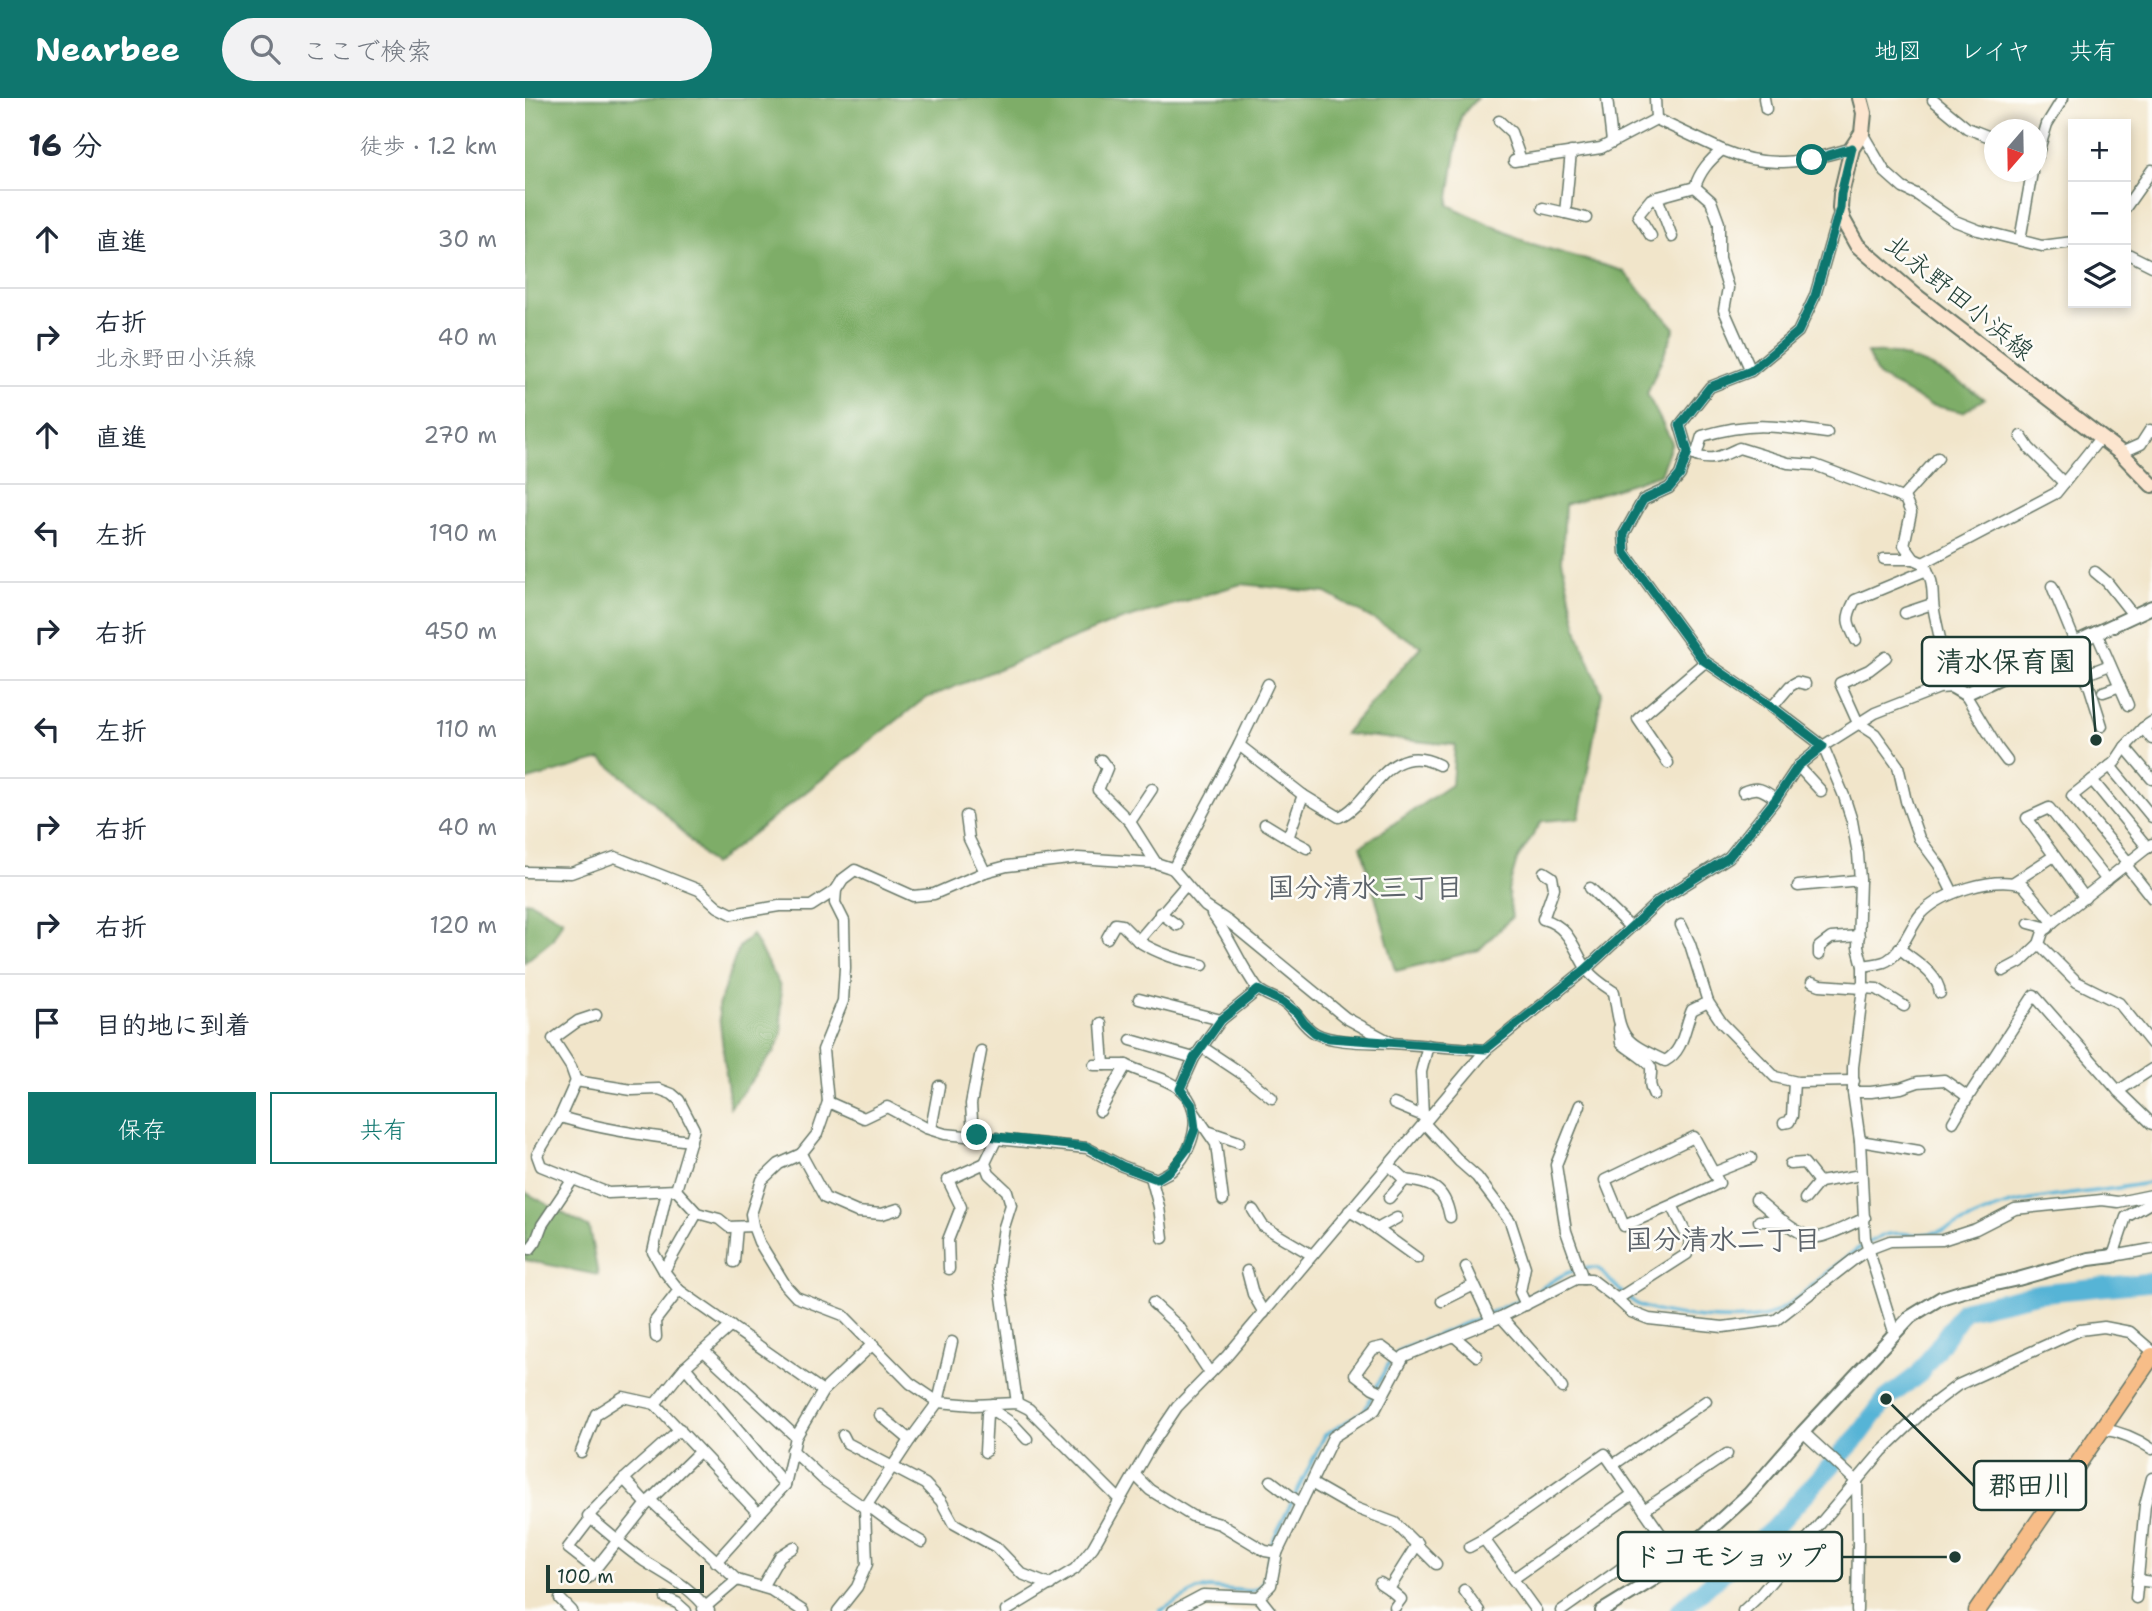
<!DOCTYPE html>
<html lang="ja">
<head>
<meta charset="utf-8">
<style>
  body { margin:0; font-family:"Shantell Sans","Klee One",sans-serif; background:#f2f2f3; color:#1f2937 }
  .controls { position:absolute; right:21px; top:21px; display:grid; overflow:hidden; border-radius:0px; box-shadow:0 4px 10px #0003 }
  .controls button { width:63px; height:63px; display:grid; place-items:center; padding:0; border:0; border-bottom:2px solid #e0e1e3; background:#fff; color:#1f2937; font:35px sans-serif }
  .compass { position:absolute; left:1459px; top:21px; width:63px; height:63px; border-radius:50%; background:#fff; box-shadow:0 4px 10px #0003; rotate:200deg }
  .scale { position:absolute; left:21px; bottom:18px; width:158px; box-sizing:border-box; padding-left:7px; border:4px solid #1f3d34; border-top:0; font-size:19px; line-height:24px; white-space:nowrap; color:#1f3d34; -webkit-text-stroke:5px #fdfcf7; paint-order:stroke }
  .stop { position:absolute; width:21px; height:21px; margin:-16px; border:5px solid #0f766e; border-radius:50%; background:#fff }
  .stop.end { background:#0f766e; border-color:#fff; box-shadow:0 2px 7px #0008 }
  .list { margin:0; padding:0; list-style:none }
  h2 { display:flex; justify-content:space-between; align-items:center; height:91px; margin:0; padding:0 28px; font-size:30px }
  h2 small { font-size:23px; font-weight:400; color:#747a83 }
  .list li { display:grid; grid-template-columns:46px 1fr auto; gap:21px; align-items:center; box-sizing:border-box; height:98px; padding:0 28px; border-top:2px solid #e0e1e3 }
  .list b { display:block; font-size:26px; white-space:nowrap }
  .list p { margin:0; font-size:23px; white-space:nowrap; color:#747a83 }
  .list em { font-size:23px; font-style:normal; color:#747a83 }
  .actions { display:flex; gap:14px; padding:21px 28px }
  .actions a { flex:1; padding:16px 0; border:2px solid #0f766e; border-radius:0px; text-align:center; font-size:24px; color:#0f766e }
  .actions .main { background:#0f766e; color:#fff }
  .icon { flex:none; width:38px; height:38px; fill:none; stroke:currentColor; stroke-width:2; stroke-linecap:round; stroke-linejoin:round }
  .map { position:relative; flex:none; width:1627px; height:1513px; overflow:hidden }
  header { display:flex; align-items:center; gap:42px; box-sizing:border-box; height:98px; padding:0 35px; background:#0f766e; color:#fff }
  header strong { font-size:33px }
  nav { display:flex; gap:38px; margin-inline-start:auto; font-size:24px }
  .search { width:490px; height:63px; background:#f2f2f3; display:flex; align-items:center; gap:18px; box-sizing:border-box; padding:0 24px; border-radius:38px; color:#747a83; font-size:26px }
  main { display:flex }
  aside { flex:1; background:#fff }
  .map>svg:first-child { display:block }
  .forest { fill:#7ead68; stroke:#4e754e; stroke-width:2 }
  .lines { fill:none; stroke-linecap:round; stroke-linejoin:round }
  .stream { stroke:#57b4d6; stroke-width:3.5 }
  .river { stroke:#57b4d6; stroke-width:19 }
  .minor-casing { stroke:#687868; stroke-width:13 }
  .tertiary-casing { stroke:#687868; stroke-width:16 }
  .secondary-casing { stroke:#687868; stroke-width:18 }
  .primary-casing { stroke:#687868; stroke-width:19 }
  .minor { stroke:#fff; stroke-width:10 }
  .tertiary { stroke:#fff; stroke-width:12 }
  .secondary { stroke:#fce5cf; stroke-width:14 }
  .primary { stroke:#f7bd88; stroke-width:16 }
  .route { stroke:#0f766e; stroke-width:9 }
  .labels { text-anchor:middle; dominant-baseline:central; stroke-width:5; stroke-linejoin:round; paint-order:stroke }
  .street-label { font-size:26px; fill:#1f3d34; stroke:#fdfcf7 }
  .neighbourhood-label { font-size:28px; font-weight:bold; fill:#5d646b; stroke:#fdfcf7 }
  .leader { fill:none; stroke:#1f3d34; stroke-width:2.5 }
  .callout-dot { fill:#1f3d34; stroke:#fdfcf7; stroke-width:2.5 }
  .callout { fill:#fdfcf7; stroke:#1f3d34; stroke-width:2.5 }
  .callout-label { font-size:28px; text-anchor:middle; font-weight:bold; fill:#1f3d34 }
</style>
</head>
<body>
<header>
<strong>Nearbee</strong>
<div class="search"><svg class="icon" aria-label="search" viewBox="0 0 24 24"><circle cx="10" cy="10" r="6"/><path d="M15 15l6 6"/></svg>ここで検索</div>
<nav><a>地図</a><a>レイヤ</a><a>共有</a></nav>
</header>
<main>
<aside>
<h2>16 分<small>徒歩 · 1.2 km</small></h2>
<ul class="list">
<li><svg class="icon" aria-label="ahead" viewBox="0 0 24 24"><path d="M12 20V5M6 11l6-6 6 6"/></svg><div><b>直進</b></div><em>30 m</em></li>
<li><svg class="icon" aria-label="right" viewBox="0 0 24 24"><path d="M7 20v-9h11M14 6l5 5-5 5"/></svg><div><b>右折</b><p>北永野田小浜線</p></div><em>40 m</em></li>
<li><svg class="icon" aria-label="ahead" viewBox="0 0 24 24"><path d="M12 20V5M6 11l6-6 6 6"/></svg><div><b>直進</b></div><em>270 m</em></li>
<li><svg class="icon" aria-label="left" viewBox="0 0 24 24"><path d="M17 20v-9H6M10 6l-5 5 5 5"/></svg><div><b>左折</b></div><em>190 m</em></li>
<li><svg class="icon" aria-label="right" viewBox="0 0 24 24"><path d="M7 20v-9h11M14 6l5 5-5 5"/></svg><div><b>右折</b></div><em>450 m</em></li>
<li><svg class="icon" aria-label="left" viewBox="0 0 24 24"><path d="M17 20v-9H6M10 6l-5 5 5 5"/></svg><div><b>左折</b></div><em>110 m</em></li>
<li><svg class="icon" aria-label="right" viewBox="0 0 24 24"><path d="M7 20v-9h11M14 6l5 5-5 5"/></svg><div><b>右折</b></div><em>40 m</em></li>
<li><svg class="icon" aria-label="right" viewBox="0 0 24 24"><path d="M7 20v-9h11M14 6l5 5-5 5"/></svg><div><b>右折</b></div><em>120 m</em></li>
<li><svg class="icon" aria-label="arrive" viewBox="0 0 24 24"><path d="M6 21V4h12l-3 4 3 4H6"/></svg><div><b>目的地に到着</b></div></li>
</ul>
<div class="actions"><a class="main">保存</a><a>共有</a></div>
</aside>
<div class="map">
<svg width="1627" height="1513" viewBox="0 0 1627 1513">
  <rect width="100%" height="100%" fill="#fdfcf7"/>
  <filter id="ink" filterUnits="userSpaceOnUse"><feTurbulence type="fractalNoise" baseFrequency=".0143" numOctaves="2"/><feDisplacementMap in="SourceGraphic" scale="14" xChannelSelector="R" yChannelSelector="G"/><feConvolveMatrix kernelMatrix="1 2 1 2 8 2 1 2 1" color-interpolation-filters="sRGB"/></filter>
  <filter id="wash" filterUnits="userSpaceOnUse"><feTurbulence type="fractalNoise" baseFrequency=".00686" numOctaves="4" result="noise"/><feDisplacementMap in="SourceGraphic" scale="28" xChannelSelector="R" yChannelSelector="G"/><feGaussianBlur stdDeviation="1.57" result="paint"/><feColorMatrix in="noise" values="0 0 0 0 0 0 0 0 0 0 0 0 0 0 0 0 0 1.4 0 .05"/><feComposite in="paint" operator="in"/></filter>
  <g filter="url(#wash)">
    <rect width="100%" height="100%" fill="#f1e5ca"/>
    <g class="forest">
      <path d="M0,0h952l-16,18 -13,89 81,38 94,28 52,57 -28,66 25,48 -12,32 -95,31 -3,56 17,75 23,57 -23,125 -37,3 -25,39 -9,31 4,26 -33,33 -83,21 -35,-125 91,-62 3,-39 -111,-11 77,-88 -95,-53 -85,-9 -129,39 -188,76 -211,166 -62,-66 -50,-40 -76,22z"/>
      <path d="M1342,255c8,0 19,-1 27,1 31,7 65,26 90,45l-21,13 -33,-7 -52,-29z"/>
      <path d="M0,803l6,1 32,18 -11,20 -27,22z"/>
      <path d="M227,837l28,51 2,48 -7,16 -45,58 -12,-102 21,-59z"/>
      <path d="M0,1094l64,36 9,47 -73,-15z"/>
    </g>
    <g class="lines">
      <path class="stream" d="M635,1513l37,-21 12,-2 41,3 9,-3 6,-10 7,-36 53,-107 39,-24 26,-50 10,-11c42,-17 84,-34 125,-53 29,-13 36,-30 73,-29 12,12 25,28 39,36 20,13 115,21 135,10 41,-21 69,-63 113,-79 16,-5 27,2 41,-1 32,-4 59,-25 90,-31 45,-10 91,-11 136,-21"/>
      <path class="river" d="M1154,1513l94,-82 87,-95 26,-35 33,-25 45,-64 75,-17 113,-11"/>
    </g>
  </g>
  <g filter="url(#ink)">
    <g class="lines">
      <g class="minor-casing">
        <g id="minor">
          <path d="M1082,0l5,44"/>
          <path d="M1130,0l1,21"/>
          <path d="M1239,0l2,11"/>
          <path d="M1408,2l34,28 28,11"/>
          <path d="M974,23l12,11 10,28"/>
          <path d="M1337,35l23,39 18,16 13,6 39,27 23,9 64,16 31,-4"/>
          <path d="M1046,54l-6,61 21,5"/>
          <path d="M1512,58l10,-32 16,-26"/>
          <path d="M989,63l87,-13 55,-29 66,31"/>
          <path d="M1132,99l15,40"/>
          <path d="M1601,109l26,-37"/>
          <path d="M1018,110l22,5"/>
          <path d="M1315,111l-25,87 -17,36 -47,39 -41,16 -30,38 8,27 -8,23 -11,13 -26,12 -19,34 1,19 78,107 69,47 51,39 21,50 8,25 6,33 2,26 -2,67 5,19v22l-10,79v25l7,49 5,97 29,94"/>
          <path d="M1126,138l-13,-21 13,-16 44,-12"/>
          <path d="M1495,142l12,-68"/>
          <path d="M1601,155l26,13"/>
          <path d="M1226,273l-27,-61 4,-22 -9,-29v-36l-8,-22 -16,-14c5,-16 14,-26 27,-37 47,20 84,12 130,-2"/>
          <path d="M1496,338l8,12 35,35"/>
          <path d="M1163,354c20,12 32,5 51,-4l49,15 27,2 87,33 3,1 6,14 -7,32 10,14 9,4"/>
          <path d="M1596,355l20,-9 9,-14 2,2"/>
          <path d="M1171,358l6,-20c50,-15 75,-10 125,-3"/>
          <path d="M1377,400l36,-40"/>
          <path d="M1359,461h30"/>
          <path d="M1570,474l12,10 26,33"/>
          <path d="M1527,488l23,56"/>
          <path d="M1380,515l27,-9"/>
          <path d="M1571,534l32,73"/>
          <path d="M1331,542c-9,-18 -11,-21 -1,-40l72,-30"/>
          <path d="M1546,546l19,44 12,38"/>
          <path d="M1361,559l-17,13 -29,13 18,40 17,11 23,32 8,35 13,37 20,27 14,28"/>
          <path d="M1559,577l26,-10"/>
          <path d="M1578,594l17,-6"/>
          <path d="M1440,596l33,55 9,12"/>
          <path d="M1247,609l18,-21 7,-4 8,2"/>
          <path d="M1627,624l-9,6 9,11"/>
          <path d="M1618,630l-18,19 27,32"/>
          <path d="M714,647l64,50 36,22c33,-13 47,-79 100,-52"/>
          <path d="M1600,649l-10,15 -43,34 57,67"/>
          <path d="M576,662l6,8 -9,22 32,32 26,41"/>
          <path d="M1143,665l-30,-44 67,-57"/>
          <path d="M1273,668l23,25"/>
          <path d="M1585,668l42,51"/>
          <path d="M1567,682l56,68"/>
          <path d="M1218,694c15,-7 21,-2 33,7"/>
          <path d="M441,718l3,23 16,33"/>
          <path d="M605,724l22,-33"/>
          <path d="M740,726l23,14 15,-43"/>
          <path d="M763,740l19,10"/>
          <path d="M1601,767l26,33"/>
          <path d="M648,771l66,-124 29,-61"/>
          <path d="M0,774l46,1 44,-16 84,33 19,17 14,7 47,-8h32l25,-16"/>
          <path d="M1019,774l8,5 2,11 -11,31c28,8 31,32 45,52 7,9 17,15 26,21 7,48 8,48 51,69 19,-10 19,-33 27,-51l16,-8"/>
          <path d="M1489,784l40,-26"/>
          <path d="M661,787l-48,56c21,13 41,19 65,24"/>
          <path d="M1273,788l62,-6"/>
          <path d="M1065,790l40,39"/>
          <path d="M1560,800l-58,-80 22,-10 58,72"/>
          <path d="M635,815l17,12"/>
          <path d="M687,816c18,23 28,51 45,74 6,7 19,10 28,15 12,8 17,23 30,30 17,10 54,9 74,10"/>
          <path d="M1528,824l-10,10 -4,12 38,38 42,21 33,41"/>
          <path d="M1504,825l19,5"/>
          <path d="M1156,827l9,19 18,58 14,21 53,54 22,5 57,-1"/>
          <path d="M582,840l8,-14 7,1 16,16"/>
          <path d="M1374,850c14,12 39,25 41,45"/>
          <path d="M1294,857v-8l12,-9 28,-2"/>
          <path d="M1338,868c6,-1 15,-2 21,-4 18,-7 25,-34 37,-48 21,-22 72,-38 102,-29l30,37 99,-78"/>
          <path d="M1478,873l17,-9 19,-18"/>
          <path d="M1287,884l8,3 57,4 27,17"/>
          <path d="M614,901l82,21"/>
          <path d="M576,925l3,42h22"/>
          <path d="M1094,930l2,15c6,5 29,19 30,25 1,13 -4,13 3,27"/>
          <path d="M606,942l63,18"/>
          <path d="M677,949l39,26 31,25"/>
          <path d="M569,967h10"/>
          <path d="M51,983l-5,-14 -18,-28 25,-18 18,-6"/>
          <path d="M655,991l14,-31 27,-38 37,-30"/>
          <path d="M1593,993l34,-22"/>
          <path d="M1328,994h18l30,-4 17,-6 26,-2 24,17 66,-102 86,98 32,31"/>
          <path d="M303,1004l36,16 23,-11 39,21 19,6 142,14 35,18 35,13c4,-3 10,-5 14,-8 23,-20 35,-60 9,-82 -14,-12 -38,-15 -54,-24l-26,46"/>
          <path d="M869,1006l34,14"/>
          <path d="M1055,1007l-24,60 10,66 17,48"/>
          <path d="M669,1014l22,32 7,56"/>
          <path d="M898,1018l-2,-44 7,-27"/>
          <path d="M35,1019c44,13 86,19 131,24"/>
          <path d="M1428,1024l15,-25"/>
          <path d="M899,1025l36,39 17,15 33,44 15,46 -5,25 6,13"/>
          <path d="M1259,1025l5,-1 3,-6 2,-34"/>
          <path d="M406,1031l8,-43"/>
          <path d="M685,1034l29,10"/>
          <path d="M448,1037l-2,-31 10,-53"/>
          <path d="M472,1040l-12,25 4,11 18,17 4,14 -7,22 -6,41 19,135"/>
          <path d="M1335,1043l59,10"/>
          <path d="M276,1056l24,44 32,14 25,2 16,-5"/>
          <path d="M1265,1066l14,-1 15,19 42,-7"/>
          <path d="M864,1067l16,15 -16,18"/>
          <path d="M1188,1075l38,-15"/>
          <path d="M626,1079l8,30 4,31"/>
          <path d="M880,1082c27,3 40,8 45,37"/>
          <path d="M151,1092l18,-61 -15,-29 -7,-6 -13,-5 -27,1 -56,-9 -16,36 -23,38 4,11 67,27 68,-3 21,23 22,6 10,8 24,-1"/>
          <path d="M142,1093l-14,61 11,19 15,19 144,101"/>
          <path d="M1231,1101c15,11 42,40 62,38 12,-1 35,-14 47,-19"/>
          <path d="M1280,1101l14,-17"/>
          <path d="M1627,1104l-26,15 -13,39 39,-7"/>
          <path d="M728,1112l10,16 49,29"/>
          <path d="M824,1113l14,8 54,39"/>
          <path d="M1234,1123h25"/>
          <path d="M852,1131l20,-11"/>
          <path d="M5,1151l6,-8 6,-16 31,-46"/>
          <path d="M209,1164l3,-35"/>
          <path d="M941,1169l25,54"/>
          <path d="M424,1171l-1,-29 13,-33 -13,-27 37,-17"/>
          <path d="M139,1173l33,-58"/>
          <path d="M722,1173l6,23 11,19"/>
          <path d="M1092,1201l14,13 18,7 74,8 53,-7 77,-60 16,-11 21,-8 52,-1 34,-11 39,-20 87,-9 16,2 34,-7"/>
          <path d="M917,1203l32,-16"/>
          <path d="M628,1205l27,25 30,45"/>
          <path d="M976,1219l53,59 8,12"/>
          <path d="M206,1228l-46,41 -30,37 103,109"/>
          <path d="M131,1239l-1,-16 24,-31"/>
          <path d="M930,1239l22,19"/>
          <path d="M180,1254l91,85"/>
          <path d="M160,1269l100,118"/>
          <path d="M859,1295l-11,-5 -18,-14 18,-25 9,-2 19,14"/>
          <path d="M468,1306l1,7 19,13 14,15"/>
          <path d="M355,1317l30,25"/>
          <path d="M155,1331l-56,50 -36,37c19,16 36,31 56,45 27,17 44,24 65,50"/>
          <path d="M1577,1331c20,3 34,9 50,20"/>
          <path d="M1278,1334l54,50 1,61 -1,68"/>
          <path d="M318,1337l4,8 78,41 16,17 12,22 43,24 26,27 28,11"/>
          <path d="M267,1352l32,30 41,28"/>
          <path d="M56,1354l15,-38 27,-17 32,7"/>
          <path d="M174,1354l-49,48 87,80"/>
          <path d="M460,1354l2,-38 7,-3"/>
          <path d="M1088,1367l93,-64"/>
          <path d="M610,1377l15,15 42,26 28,8 45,27 12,2 -6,32 -12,12 11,14"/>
          <path d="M99,1381l23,25"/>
          <path d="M746,1383l30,23"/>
          <path d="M786,1385l42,24 42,16 41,41"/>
          <path d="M595,1402l-91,-91 -12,-6 -43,2 -36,-3 -28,-19 -67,-68 -47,-18 -10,-11 -27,-44 -6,-16 -2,-12 11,-34 17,-16 22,-10 16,-20 11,-32 -5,-52 20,-49 2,-33 -1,-47 -9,-18 1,-13 7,-11 12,-9 58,26 21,-2 51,-22 22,-6 71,-8 78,5 12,4 5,2 32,37 24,16 117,96 46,25 94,7"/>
          <path d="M342,1407l31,23 24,14"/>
          <path d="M1119,1412l83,-56"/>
          <path d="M66,1420l-23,30 27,21"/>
          <path d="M944,1449l15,-8"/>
          <path d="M752,1455l56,-116 42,-27 29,-54 97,-39 75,-38h15l26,20 70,-45 3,-12 -18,-37 -48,21 -19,-46 89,-43 25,46 -47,22"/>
          <path d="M191,1464l69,-77 11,-48 27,-46 50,-47"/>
          <path d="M63,1480l62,-78"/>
          <path d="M988,1481l120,-85"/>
          <path d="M1612,1482l15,2"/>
          <path d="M855,1485l9,6"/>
          <path d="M237,1489l18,-31 14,-9"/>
          <path d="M939,1492l15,21"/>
          <path d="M141,1500l11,5 9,8"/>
          <path d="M1611,1500l9,-93 7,-27"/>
          <path d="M35,1501l12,12"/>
          <path d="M870,1509l6,-8 -12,-10 29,-46"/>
          <path d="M178,1511l34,-29 34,10 32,21"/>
          <path d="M313,1513l19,-24 10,-23 -2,-56 45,-68 28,-38 14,-60"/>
          <path d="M481,1513l69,-42 18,-22 57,-100 27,-40 50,-51 259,-306 100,-81 73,-68 70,-44 47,-58 22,-33 25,-20 52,-33 64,-25 14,-1c-7,-23 -13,-47 -18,-71 -5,-23 2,-31 -12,-53l133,-70 45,-56"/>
          <path d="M648,1513l30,-16 56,2"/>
          <path d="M1011,1513l-52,-72 121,-85 74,106"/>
          <path d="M1036,1513l103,-73"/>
          <path d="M1218,1513l15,-14 124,-146 44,-42 32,-24 122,-55 24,-3 26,5 22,19"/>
        </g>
      </g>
      <g class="tertiary-casing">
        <g id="tertiary">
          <path d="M1428,589l12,7 187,-87"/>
          <path d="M1077,1513l57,-35 90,-82 54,-62 107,-115 31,-19 22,-7 55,-12 71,-20 24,-3"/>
        </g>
      </g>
      <g class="secondary-casing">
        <path id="secondary" d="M1335,0l4,15 -2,20 -10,15 -11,46 -1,14 3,12 14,25 59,51 205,157 31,32"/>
      </g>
      <g class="primary-casing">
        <path id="primary" d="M1452,1513l175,-255"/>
      </g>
      <use href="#minor" class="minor"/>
      <use href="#tertiary" class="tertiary"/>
      <use href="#secondary" class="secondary"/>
      <use href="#primary" class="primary"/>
    </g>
  </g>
  <g class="lines" filter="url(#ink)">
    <path class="route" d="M452,1037l110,12 35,19 35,13 14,-9 16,-21 8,-20 -3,-24 -12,-16 14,-31 27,-38 37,-30 25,12 14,11 7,10 11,10 14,5 157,11 100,-80 73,-68 70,-44 47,-58 22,-33 25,-20 -51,-39 -69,-47 -78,-107 -1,-19 19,-34 26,-12 11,-13 8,-23 -8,-27 30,-38 41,-16 47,-39 17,-36 25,-88 1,-14 11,-46 -40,12"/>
  </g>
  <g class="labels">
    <g class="street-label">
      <text transform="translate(1435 199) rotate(39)">北永野田小浜線</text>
    </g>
    <g class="neighbourhood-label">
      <text x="840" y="789">国分清水三丁目</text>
      <text x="1198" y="1141">国分清水二丁目</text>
    </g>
  </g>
  <path class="leader" d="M1571 642L1565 563M1361 1301L1449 1388M1430 1459L1317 1459"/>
  <g class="callout-dot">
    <circle cx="1571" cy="642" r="7"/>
    <circle cx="1361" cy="1301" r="7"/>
    <circle cx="1430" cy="1459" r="7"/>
  </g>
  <g class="callout">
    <rect x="1397" y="539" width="168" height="49" rx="7"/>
    <rect x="1449" y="1363" width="112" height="49" rx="7"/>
    <rect x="1093" y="1434" width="224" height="49" rx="7"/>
  </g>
  <g class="callout-label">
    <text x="1481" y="573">清水保育園</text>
    <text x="1505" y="1397">郡田川</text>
    <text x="1205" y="1468">ドコモショップ</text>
  </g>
</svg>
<div class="controls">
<button>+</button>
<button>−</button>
<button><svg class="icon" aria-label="layers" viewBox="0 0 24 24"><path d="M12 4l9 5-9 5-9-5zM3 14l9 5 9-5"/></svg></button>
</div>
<svg class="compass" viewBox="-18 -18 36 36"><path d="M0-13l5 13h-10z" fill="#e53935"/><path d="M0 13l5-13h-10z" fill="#747a83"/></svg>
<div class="scale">100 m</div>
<div class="stop" style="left:1287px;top:62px"></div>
<div class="stop end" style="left:452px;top:1037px"></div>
</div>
</main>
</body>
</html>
